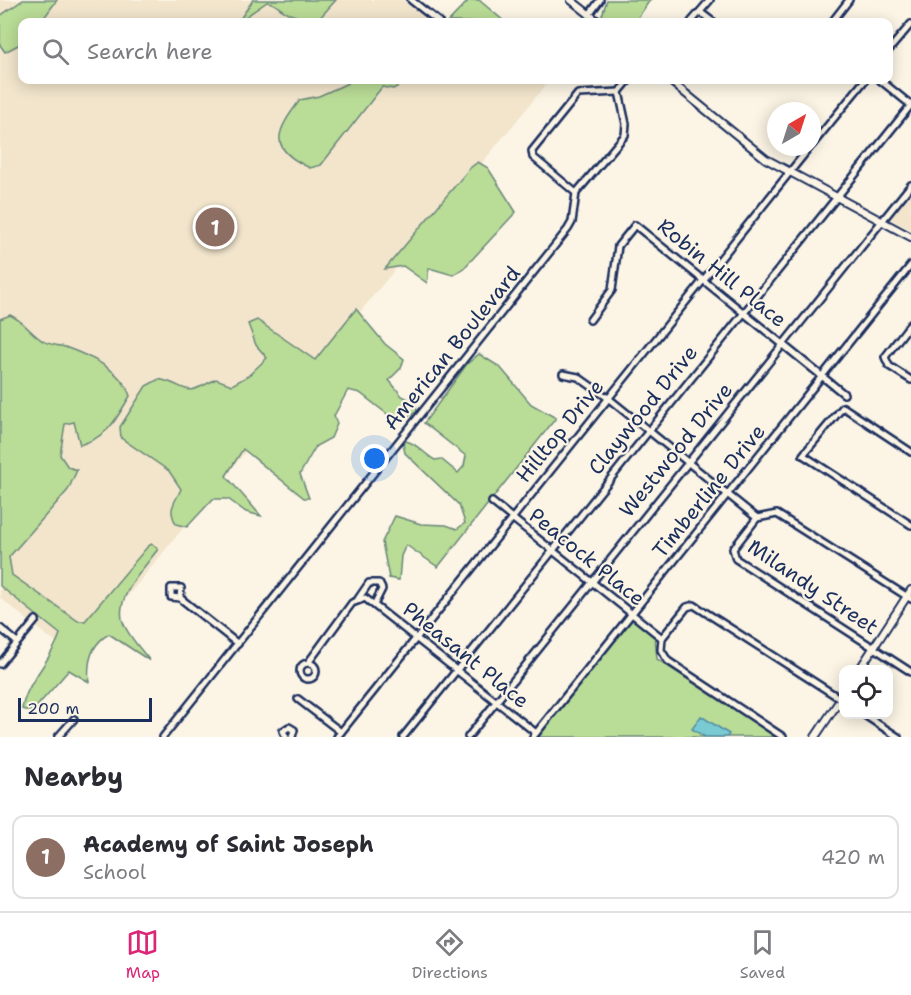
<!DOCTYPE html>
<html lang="en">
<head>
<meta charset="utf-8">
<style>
  body { margin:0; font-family:"Shantell Sans",sans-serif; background:#f7f7f7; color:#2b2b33 }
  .controls { position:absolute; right:18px; bottom:18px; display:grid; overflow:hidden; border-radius:12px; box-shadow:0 3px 15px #0003 }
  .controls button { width:54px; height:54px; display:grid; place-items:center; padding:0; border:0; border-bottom:2px solid #e1e1e2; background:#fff; color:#2b2b33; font:30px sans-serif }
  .compass { position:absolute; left:767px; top:102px; width:54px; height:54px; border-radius:50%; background:#fff; box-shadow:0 3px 15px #0003; rotate:39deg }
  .scale { position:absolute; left:18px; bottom:15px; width:134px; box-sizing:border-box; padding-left:6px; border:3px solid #1b2f5e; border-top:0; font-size:16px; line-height:21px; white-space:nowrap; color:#1b2f5e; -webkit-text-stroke:4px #fcf5e5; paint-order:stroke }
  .you { position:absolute; left:375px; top:459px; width:21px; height:21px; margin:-15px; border:4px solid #fff; border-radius:50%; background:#1a73e8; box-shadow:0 0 0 9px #1a73e833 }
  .badge { display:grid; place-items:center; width:39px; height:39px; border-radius:50%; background:#db2777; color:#fff; font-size:20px; font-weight:700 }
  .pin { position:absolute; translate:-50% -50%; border:3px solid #fff; box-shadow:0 2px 6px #0006 }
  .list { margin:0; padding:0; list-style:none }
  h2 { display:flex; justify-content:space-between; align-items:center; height:78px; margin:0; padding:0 24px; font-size:26px }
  h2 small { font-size:20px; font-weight:400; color:#7c7c81 }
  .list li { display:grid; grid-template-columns:39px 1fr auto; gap:18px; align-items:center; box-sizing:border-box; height:84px; margin:0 12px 12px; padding:0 12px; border:2px solid #e1e1e2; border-radius:12px }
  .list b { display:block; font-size:22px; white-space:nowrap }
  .list p { margin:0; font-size:20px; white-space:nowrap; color:#7c7c81 }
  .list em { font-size:20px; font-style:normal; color:#7c7c81 }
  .icon { flex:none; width:33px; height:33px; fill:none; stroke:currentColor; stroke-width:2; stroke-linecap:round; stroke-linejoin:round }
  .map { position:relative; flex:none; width:911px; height:737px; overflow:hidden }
  .search { position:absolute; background:#fff; box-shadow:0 3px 15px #0003; left:18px; right:18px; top:18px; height:66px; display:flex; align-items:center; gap:15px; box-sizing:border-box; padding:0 21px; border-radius:12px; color:#7c7c81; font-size:22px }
  .sheet { height:174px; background:#fff }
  nav { display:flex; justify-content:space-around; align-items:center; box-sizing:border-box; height:84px; border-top:2px solid #e1e1e2; background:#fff; font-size:16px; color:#7c7c81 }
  nav a { display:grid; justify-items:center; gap:3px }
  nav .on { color:#db2777 }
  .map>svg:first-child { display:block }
  .built { fill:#f2e5cc }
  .green { fill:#b9dc96; stroke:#6a867a; stroke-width:1.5 }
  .water { fill:#79cad2; stroke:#538ca4; stroke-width:1.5 }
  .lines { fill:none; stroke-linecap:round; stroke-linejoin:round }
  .minor-casing { stroke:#1b2f5e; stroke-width:10 }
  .tertiary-casing { stroke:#1b2f5e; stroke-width:10 }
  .minor { stroke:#fcf5e5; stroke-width:5 }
  .tertiary { stroke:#fcf5e5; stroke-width:6 }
  .labels { text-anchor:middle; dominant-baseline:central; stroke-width:4.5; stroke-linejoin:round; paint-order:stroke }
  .street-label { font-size:21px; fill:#1b2f5e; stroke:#fcf5e5 }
</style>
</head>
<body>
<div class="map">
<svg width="911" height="737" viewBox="0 0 911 737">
  <rect width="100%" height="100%" fill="#fcf5e5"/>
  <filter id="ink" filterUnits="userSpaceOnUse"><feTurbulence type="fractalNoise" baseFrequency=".0167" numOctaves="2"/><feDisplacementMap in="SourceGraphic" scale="12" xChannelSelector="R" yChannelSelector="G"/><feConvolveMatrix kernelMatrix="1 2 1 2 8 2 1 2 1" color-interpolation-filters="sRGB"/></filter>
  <g filter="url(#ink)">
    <g class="built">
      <path d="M0,0h403l28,22h-409v58h528l-474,579 -76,-61z"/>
      <path d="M911,192v38l-21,-11z"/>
    </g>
    <g class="green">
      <path d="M23,0h34l-16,22h-19v21l-17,9 -5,-7v-29z"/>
      <path d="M253,0h83l-19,21c-10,-3 -24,-4 -33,-10 -7,-4 -8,-8 -17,-9l-29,20z"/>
      <path d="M469,0h10l26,22h-57z"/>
      <path d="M607,0h43l-15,22h-26l-7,-7z"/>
      <path d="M351,80h54l-2,4 -10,5 -11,-2 -61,78 -11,3c-43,-20 -34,-36 -10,-68l19,-4 29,-13z"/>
      <path d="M478,162l10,6 28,44 -51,55 -12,8 -24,-7 -2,15 -24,-17 -18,3 85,-101z"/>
      <path d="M356,309l29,35 19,15 -3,9 -12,12 13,16 13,6 2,10 -21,9 -36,-28 -12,-3 -14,26 3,8 -6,14 -15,8 -16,28 9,24h-5l-61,-49 -17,27 35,40 -15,-4 -18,-13h-15l-26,28 -11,-3c-9,-16 -1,-21 5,-35l-12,-18 -48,-33 -1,-11 26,-41 13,-7c34,8 20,20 57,0l16,6 16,-9 19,-18 -11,-13 -8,-21 9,-4 58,40z"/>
      <path d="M10,315c15,7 20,18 33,26 6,4 15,4 22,6 25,9 57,23 65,49 -16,26 -20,39 -50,49l-6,-23 -9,2 -5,31 8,12 9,3 -9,20 -59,67 3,18 66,46h7l63,-75 4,-2 6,5c-13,18 -44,49 -35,73 5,14 18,27 27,39l-41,-27c-18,10 -22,29 -20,48l-20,-12 -37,42 -10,-3c5,-29 29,-47 38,-75l-60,-48v-267z"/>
      <path d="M479,354l21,13 31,37 25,14 -118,149 -32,-22 -5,11 -2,24 -10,-2 -7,-36 13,-26 26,8 25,1 11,4 8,-6 -6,-18 -54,-52 -2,-9 3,-3c12,3 18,13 29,19l6,-1 17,14 6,-7 2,-10 -42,-33 43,-59z"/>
      <path d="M633,619l22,18 2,22 122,78h-240l1,-5 86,-110z"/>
    </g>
    <path class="water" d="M701,716l28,18 -2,3h-22l-13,-8z"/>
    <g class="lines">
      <g class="minor-casing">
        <g id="minor">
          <path d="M411,0l28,22"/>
          <path d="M700,12l13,10"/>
          <path d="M589,15l11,-15"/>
          <path d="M691,22l19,-22"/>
          <path d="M832,22l17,-22"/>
          <path d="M888,51l23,-27"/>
          <path d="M812,145l53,-65"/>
          <path d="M576,193l-43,-36 -1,-6 46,-57 41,-2"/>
          <path d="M590,320l22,-30 6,-44 17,-21 209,169"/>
          <path d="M911,323l-26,34 4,9 22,14"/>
          <path d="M563,374l15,3 30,21 149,120"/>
          <path d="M911,452l-68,-45 -40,48 108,70"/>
          <path d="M492,502l170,136"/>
          <path d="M180,598l1,-10h-10v9l9,1 58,46"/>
          <path d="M358,599l11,-16h10l3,6 -7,14"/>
          <path d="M911,599l-134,-85 -20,4 -24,31 3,10 175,113"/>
          <path d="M0,628l17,14"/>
          <path d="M662,638l25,-31 7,-2 150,96"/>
          <path d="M662,638l-1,12 7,11 115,76"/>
          <circle cx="308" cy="671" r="8"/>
          <path d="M308,663l44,-60 13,-5 171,135"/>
          <path d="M0,664l36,-44"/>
          <path d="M298,699l43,33"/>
          <path d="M863,714l35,23"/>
          <path d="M58,737l16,-18"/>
          <path d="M163,737l405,-508 4,-7 4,-29 49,-58 1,-11 -7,-32 10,-12"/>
          <path d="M286,737l-3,-6 6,-4 5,3 -2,7"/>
          <path d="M337,737l473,-590"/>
          <path d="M403,737l508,-632 -31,-25"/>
          <path d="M468,737l443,-552"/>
          <path d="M533,737l378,-472"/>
        </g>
      </g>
      <g class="tertiary-casing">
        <g id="tertiary">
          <path d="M571,0l28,22"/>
          <path d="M669,80l97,79 145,78"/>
          <path d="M859,670l52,-80"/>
          <path d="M815,737l29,-43"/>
        </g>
      </g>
      <use href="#minor" class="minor"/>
      <use href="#tertiary" class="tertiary"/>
    </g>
  </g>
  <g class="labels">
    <g class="street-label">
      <text transform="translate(722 273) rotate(39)">Robin Hill Place</text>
      <text transform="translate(452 348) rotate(-51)">American Boulevard</text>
      <text transform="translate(643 410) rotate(-51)">Claywood Drive</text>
      <text transform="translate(560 431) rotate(-51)">Hilltop Drive</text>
      <text transform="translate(676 450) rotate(-51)">Westwood Drive</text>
      <text transform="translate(709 491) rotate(-51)">Timberline Drive</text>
      <text transform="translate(587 557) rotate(39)">Peacock Place</text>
      <text transform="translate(813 587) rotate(34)">Milandy Street</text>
      <text transform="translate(466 655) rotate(39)">Pheasant Place</text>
    </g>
  </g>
</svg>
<div class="controls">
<button><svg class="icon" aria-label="locate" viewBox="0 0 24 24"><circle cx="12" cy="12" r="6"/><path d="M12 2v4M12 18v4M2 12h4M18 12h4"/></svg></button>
</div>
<svg class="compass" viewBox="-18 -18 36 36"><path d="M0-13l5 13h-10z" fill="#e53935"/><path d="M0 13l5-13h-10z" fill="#7c7c81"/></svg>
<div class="scale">200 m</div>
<div class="you"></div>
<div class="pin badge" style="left:215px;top:227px;background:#8d6e63">1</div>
<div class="search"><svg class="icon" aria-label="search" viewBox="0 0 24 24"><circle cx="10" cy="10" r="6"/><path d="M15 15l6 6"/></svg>Search here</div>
</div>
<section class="sheet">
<h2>Nearby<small></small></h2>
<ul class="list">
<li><span class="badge" style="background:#8d6e63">1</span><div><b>Academy of Saint Joseph</b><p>School</p></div><em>420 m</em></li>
</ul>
</section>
<nav>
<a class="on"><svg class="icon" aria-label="map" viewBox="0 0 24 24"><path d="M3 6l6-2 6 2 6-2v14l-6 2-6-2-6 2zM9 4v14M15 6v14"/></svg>Map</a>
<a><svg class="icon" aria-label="directions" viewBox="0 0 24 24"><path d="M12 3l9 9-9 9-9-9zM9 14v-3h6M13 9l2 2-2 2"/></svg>Directions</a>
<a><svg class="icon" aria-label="saved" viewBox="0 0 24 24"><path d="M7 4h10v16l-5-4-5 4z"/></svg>Saved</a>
</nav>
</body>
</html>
